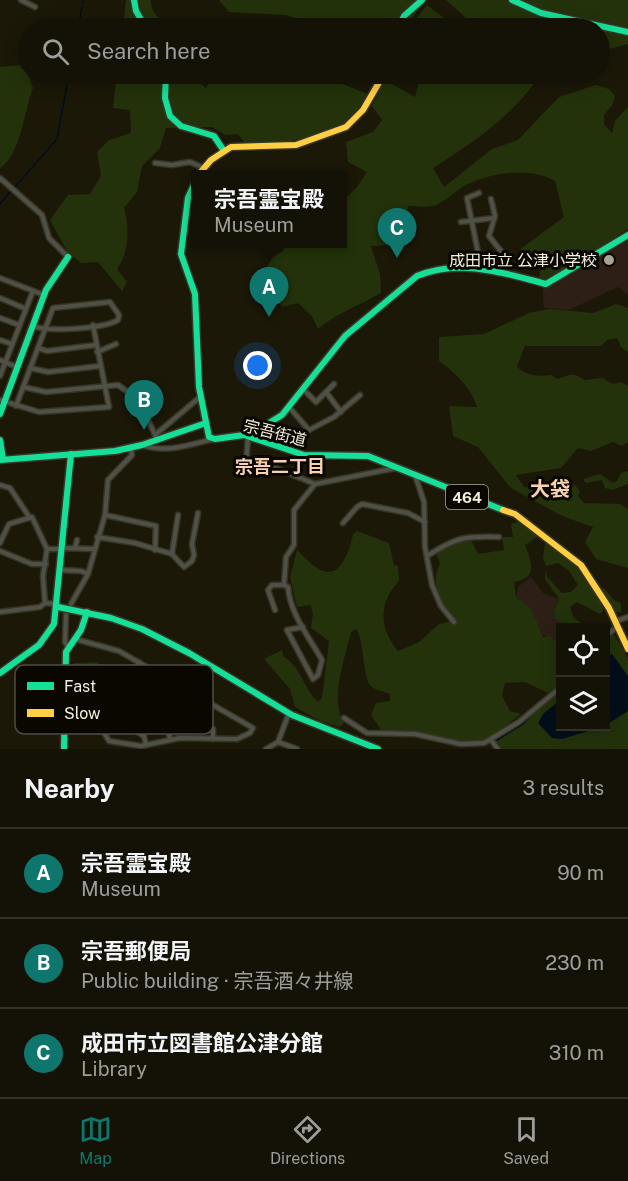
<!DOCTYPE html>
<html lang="en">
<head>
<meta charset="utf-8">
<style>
  body { margin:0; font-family:"Public Sans","Noto Sans JP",sans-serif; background:#212014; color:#f1f3f6 }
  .controls { position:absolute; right:18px; bottom:18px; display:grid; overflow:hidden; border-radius:0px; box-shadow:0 3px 15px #0003 }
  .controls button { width:54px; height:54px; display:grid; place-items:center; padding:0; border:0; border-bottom:2px solid #333228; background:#141206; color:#f1f3f6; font:30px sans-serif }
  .you { position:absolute; left:258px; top:366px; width:21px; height:21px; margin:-15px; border:4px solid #fff; border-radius:50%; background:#1a73e8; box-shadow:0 0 0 9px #1a73e833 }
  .badge { display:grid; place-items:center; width:39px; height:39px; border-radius:50%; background:#0f766e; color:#fff; font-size:20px; font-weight:700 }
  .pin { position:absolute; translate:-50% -50px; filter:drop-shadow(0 2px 3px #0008) }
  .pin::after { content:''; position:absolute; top:32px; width:21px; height:18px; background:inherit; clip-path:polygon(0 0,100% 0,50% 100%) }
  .popup { position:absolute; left:191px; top:170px; width:156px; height:78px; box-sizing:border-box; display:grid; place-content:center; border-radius:0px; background:#141206; filter:drop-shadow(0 2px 4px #0005); font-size:20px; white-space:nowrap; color:#9d9e9b }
  .popup b { font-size:22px; color:#f1f3f6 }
  .popup::after { content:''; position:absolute; left:50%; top:100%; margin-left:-12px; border:12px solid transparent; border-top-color:#141206 }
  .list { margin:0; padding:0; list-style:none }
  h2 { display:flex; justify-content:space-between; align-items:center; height:78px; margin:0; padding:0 24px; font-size:26px }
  h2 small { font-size:20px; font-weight:400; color:#9d9e9b }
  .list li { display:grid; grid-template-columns:39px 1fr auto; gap:18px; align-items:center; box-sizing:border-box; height:90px; padding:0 24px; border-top:2px solid #333228 }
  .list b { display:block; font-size:22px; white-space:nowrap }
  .list p { margin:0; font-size:20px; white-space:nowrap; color:#9d9e9b }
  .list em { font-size:20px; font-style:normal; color:#9d9e9b }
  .icon { flex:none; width:33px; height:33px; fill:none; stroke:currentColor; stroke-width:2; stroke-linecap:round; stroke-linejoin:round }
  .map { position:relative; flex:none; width:628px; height:749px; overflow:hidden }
  .search { position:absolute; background:#141206; box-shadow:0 3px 15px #0003; left:18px; right:18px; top:18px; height:66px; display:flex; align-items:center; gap:15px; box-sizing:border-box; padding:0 21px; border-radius:33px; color:#9d9e9b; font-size:22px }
  .sheet { height:348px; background:#141206 }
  nav { display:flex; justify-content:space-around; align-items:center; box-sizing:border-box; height:84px; border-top:2px solid #333228; background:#141206; font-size:16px; color:#9d9e9b }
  nav a { display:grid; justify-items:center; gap:3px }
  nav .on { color:#0f766e }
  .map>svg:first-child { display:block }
  .education { fill:#2d1f16 }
  .green { fill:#23320a }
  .water { fill:#020f1b }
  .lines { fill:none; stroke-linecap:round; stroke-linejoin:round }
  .stream { stroke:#020f1b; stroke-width:1.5 }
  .street-casing { stroke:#383527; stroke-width:7 }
  .fast-casing { stroke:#383527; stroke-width:9 }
  .slow-casing { stroke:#383527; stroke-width:9 }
  .street { stroke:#4f5146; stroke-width:4 }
  .fast { stroke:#16e098; stroke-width:6 }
  .slow { stroke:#ffcf43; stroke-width:6 }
  .poi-dot { fill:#a7a492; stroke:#0a0700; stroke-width:2 }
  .labels { text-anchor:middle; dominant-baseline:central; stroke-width:6; stroke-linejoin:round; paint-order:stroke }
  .shield { fill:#0a0700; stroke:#ada99a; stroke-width:1.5 }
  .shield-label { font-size:15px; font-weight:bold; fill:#f3efdc }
  .poi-label { font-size:16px; fill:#f3efdc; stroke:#0a0700; text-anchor:end }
  .street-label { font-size:16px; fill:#f3efdc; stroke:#0a0700 }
  .neighbourhood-label { font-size:18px; font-weight:bold; fill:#f8d1b2; stroke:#0a0700 }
  .quarter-label { font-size:20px; font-weight:bold; fill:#f8d1b2; stroke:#0a0700 }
  .key { fill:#0a0700; stroke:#504d42; stroke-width:1.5 }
  .key-label { font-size:16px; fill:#f3efdc }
</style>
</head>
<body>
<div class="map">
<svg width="628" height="749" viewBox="0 0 628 749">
  <rect width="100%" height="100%" fill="#1b1808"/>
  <g class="education">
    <path d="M628,237v58l-10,-8 -49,23 -25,-2 -2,-22 12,-2z"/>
    <path d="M531,577l12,16 16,6 -5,12 1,8 12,8 -7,1v15l-20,-10 -9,-25 -15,-11 2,-10z"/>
  </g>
  <g class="green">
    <path d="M126,0h24l3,11 14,17h-44z"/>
    <path d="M219,0h205l-12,19 -13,9h-83v-2l-30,-11 -57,-3z"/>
    <path d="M446,0h182v44l-22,6 -6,-1v-21h-123z"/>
    <path d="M427,5l30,23h-25l-1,-3 -16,-5z"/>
    <path d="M19,65l9,10 5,13c-9,22 -12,67 -33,80v-101z"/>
    <path d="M119,74h77l1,7 9,7 9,-14h119l-2,6 36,14c-6,8 -10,17 -17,23 -27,26 -72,26 -106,26l-7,-9 -13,1 -13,-8 -46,1 -6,20 -18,18 -5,26 -13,16c6,19 5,45 -7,61l10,13 -5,9 -24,-29 -17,1 -14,-12 -17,-31 18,-25 22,-1 11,-18 -4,-24 12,-12 22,-7 -1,-23 -17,-2 3,-27z"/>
    <path d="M421,74h109l8,4c-27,39 -65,65 -105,90l11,19 48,-38 26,-9 41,-43 37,-12 13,4 6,7 -3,9 -8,10v9l8,9 3,-12 13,-14v122l-76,49 -11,2 -2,-2 3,-16 -3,-6 -20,-6 45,-33 -9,-36c-24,-14 -62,-9 -87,3 -11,5 -20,16 -32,21 -7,3 -20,1 -28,1l-4,23 2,15 -35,2 9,28 1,19c-21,12 -44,20 -63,36l-6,-13 -14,-13 -16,4 -19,-22 -2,-9 12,-19 10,-6 2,-7h57l1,-43 14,-14 10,-15 -19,-10 -2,-20 27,-10 9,-12 -10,-14 13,-26 30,17z"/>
    <path d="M616,304l12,4v44l-7,-5 -4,-9 -10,2 -6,6h-76l-8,20c6,9 23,11 34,9l6,4c14,-3 12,-9 28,1l17,-2 11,6 8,-2 7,4v56l-6,4 -9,-4 -22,9 -13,-3 -17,20 -45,7 8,12 19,3 32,-5 5,6 -2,5 6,7 36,1 8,5v59l-32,-9 -11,-17 8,-15 -31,-11 -44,-24 -9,-6 -31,-39 -25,-11 -4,-30 28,1c-5,-18 -22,-35 -38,-46v-24l45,-3 45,-21 20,-4 44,4z"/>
    <path d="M628,471v13l-16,6 -7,-2 -3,-8 -16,3 -3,-4 17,-5 13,9 4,-2 4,-8z"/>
    <path d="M522,521c25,20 81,55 81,90l-3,3 -23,-12 -7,5 4,11 13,9h-20l-12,-8 -1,-8 5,-12 -14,-20 1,-11 1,9 15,16 9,-1 7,-7 -9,-14 -11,-8 -12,3 -3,-8 2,-15 -8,-6 -12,8c7,17 13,33 -11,37l2,15 15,11 12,29 6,-1 11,7v41l-12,9 -23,-11 -20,1 -3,13 8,15 11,3 -31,24 -9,3 -18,1 -48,-11 -34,-1 -10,-15 5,-12 14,-2v-7c-6,-3 -13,-3 -18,-7 -10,-7 -7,-45 -16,-58l-5,3c-6,27 -22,66 -7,91l-4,4 -20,-6 -25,-14 -5,-18 -26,-30 18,-9 1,6c22,15 17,28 35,46l4,-4 7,-57 -18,-13 2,-15 -3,-8 -13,2 -7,-30 7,-27c8,7 19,21 31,22 15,1 23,-27 25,-38l4,-3 32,12 5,22 4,1 1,15c-21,22 -20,47 -1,70l21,-9 20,-18 17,-4c-15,-14 -27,-36 -16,-56l-4,-11 34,-15 8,16 26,-4 -2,-13h11l-2,-13z"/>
    <path d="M604,588l11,13 6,2v9h-6l-14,-23z"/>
    <path d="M613,633l15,25v91h-126l-7,-10 28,-17 16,-17 21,-15v36h46v-87z"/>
    <path d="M98,662l2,34 -25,1 -1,-34z"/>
  </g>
  <g class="water">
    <path d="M612,654l16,22v35l-22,14v-68z"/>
    <path d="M560,700v26l41,1 -39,12 -10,-1 -14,-15 5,-9z"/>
  </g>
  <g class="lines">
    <g class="stream">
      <path d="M83,4v-4"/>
      <path d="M78,28l4,-21"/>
      <path d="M15,187l42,-48 12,-65"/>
      <path d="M0,204l11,-13"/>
      <path d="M606,650l2,-2"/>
      <path d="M547,701l13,-9"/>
      <path d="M497,740l26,-16 13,-14"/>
    </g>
    <g class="street-casing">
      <g id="street">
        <path d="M21,0l14,7"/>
        <path d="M155,163l17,2 18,-3 14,6"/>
        <path d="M0,178l42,37 7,23 19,19"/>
        <path d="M479,193l-12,5 14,69"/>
        <path d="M491,199l4,17 -6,20 15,19 -4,16"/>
        <path d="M461,222l33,-4"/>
        <path d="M0,278l44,17"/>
        <path d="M0,298l26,11"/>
        <path d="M0,318l19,7"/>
        <path d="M0,340l12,4"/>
        <path d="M38,348l9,3 49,-6"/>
        <path d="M97,352l19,-8"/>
        <path d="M0,360l17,7"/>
        <path d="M30,368l18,4 52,-6"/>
        <path d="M0,376l33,-85"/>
        <path d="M23,387l23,5 72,-7 13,9 10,11 16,34"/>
        <path d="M303,389l13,13 18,-18"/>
        <path d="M326,392l15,20"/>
        <path d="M0,400l39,12 70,-5 -16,-82"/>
        <path d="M16,406l37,-98 57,-6 9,13 -1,5c-15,9 -70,12 -85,6"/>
        <path d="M289,407l20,23 25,-13 26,-22"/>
        <path d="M155,435l45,-38"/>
        <path d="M248,436l-2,30 3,2h27l39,16 81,-16"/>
        <path d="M288,437l12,-1 9,-6"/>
        <path d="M142,445c24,9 49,-1 72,-6"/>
        <path d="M415,475l9,27 1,45 7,38 9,21 13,16"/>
        <path d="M0,485l10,3 20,30"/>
        <path d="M105,515l51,11 -1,24"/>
        <path d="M343,523l14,-16 5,-3 46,9 17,9"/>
        <path d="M97,537l38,6 37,11 12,13 8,-6 2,-6 -2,-11 6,-31"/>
        <path d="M0,543l9,-19 23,-7 15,32"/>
        <path d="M62,548l32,1"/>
        <path d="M75,548l2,-8"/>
        <path d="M0,551l32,13h14"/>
        <path d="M172,554l6,-39"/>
        <path d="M427,556c30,-19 37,-20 72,-19"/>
        <path d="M60,570l21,1 7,3"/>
        <path d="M58,604l-13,-1 -2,-27 4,-27h14"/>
        <path d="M71,604l17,-30 17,-59 3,-35 24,-25 -1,-7"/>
        <path d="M275,610l-7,-20 4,-5h12"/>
        <path d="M0,612l40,-5 5,-4"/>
        <path d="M66,615l-1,27 3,5"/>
        <path d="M616,621l12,-4"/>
        <path d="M303,627l-16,3 26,49 5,-4 4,-15c-13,-23 -32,-46 -34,-73l-4,-2 2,-28 8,-12v-35l21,-26"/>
        <path d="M606,636l11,-9"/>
        <path d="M75,639l44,12 134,77 -3,5 -13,6 -57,-1 -39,8 -32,-5 -7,-12 1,-8"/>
        <path d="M129,680l84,49v10"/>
        <path d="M119,697l49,30 2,13"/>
        <path d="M112,716l32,20 2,9"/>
        <path d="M344,718l23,15 48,1 46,10 23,-1 35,-21 41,-34"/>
        <path d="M66,720l37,1 8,-3 5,-6 2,-13 21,-37"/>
        <path d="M168,727l21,-36"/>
        <path d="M491,740l7,9"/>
        <path d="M278,742l19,7"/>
        <path d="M266,749l12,-7 11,-29"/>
      </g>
    </g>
    <g class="fast-casing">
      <g id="fast">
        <path d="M134,0l2,11 10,17"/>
        <path d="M512,0l29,13 87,19"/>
        <path d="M398,28l6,-12 18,-16"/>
        <path d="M166,74l-1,24 5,18 11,10 33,10 10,15"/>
        <path d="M196,180l-8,18 -7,56 14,40 4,93 10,50 6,2 29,-4 60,20 64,1 135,54"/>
        <path d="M0,414l46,-124 22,-33"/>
        <path d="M248,436l34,-21 63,-79 72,-60c43,-18 87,-3 129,8l82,-49"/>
        <path d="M0,440l3,19"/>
        <path d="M0,460l115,-9 27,-6 64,-22"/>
        <path d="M58,607l53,11 31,11 47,24 103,62 86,34"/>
        <path d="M0,673l39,-28 15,-21 17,-170"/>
        <path d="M64,749l2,-97 15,-22 6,-18"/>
      </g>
    </g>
    <g class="slow-casing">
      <g id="slow">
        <path d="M199,174l12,-14 20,-13 65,-2 50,-18 17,-17 21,-36"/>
        <path d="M503,510l12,4 66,51 28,43 19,41"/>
      </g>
    </g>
    <use href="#street" class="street"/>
    <use href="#fast" class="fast"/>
    <use href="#slow" class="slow"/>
  </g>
  <circle class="poi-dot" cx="609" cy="260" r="6"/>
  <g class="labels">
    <rect class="shield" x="446" y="485" width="42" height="24" rx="4.5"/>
    <g class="shield-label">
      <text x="467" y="497">464</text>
    </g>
    <g class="poi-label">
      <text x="597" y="260">成田市立 公津小学校</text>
    </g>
    <g class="street-label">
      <text transform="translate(275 433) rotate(14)">宗吾街道</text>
    </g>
    <g class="neighbourhood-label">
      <text x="280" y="466">宗吾二丁目</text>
    </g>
    <g class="quarter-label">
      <text x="550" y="489">大袋</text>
    </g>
  </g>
  <rect x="15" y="665" width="198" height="69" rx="9" class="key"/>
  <rect x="27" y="682" width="27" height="8" fill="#16e098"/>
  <rect x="27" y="709" width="27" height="8" fill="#ffcf43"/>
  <g class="key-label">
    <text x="64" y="692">Fast</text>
    <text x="64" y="719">Slow</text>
  </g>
</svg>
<div class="controls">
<button><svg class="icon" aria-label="locate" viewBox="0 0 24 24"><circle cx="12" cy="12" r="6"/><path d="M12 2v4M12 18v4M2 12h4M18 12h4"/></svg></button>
<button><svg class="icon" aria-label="layers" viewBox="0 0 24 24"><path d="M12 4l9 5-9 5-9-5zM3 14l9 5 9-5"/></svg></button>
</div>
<div class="you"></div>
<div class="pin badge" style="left:269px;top:317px">A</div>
<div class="popup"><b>宗吾霊宝殿</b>Museum</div>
<div class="pin badge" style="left:144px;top:430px">B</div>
<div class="pin badge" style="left:397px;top:258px">C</div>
<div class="search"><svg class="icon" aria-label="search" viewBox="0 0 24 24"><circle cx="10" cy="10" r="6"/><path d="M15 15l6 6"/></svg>Search here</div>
</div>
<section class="sheet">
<h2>Nearby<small>3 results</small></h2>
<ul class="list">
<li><span class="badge">A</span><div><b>宗吾霊宝殿</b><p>Museum</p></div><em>90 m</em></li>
<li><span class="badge">B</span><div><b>宗吾郵便局</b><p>Public building · 宗吾酒々井線</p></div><em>230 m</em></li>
<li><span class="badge">C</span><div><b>成田市立図書館公津分館</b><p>Library</p></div><em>310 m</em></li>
</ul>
</section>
<nav>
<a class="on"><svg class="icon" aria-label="map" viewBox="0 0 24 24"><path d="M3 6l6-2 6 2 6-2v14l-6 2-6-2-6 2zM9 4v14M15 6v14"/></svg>Map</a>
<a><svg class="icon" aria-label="directions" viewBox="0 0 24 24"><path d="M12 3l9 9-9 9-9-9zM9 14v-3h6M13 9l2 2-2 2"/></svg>Directions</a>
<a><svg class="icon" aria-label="saved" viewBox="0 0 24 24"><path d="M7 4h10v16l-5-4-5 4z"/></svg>Saved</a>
</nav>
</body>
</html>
